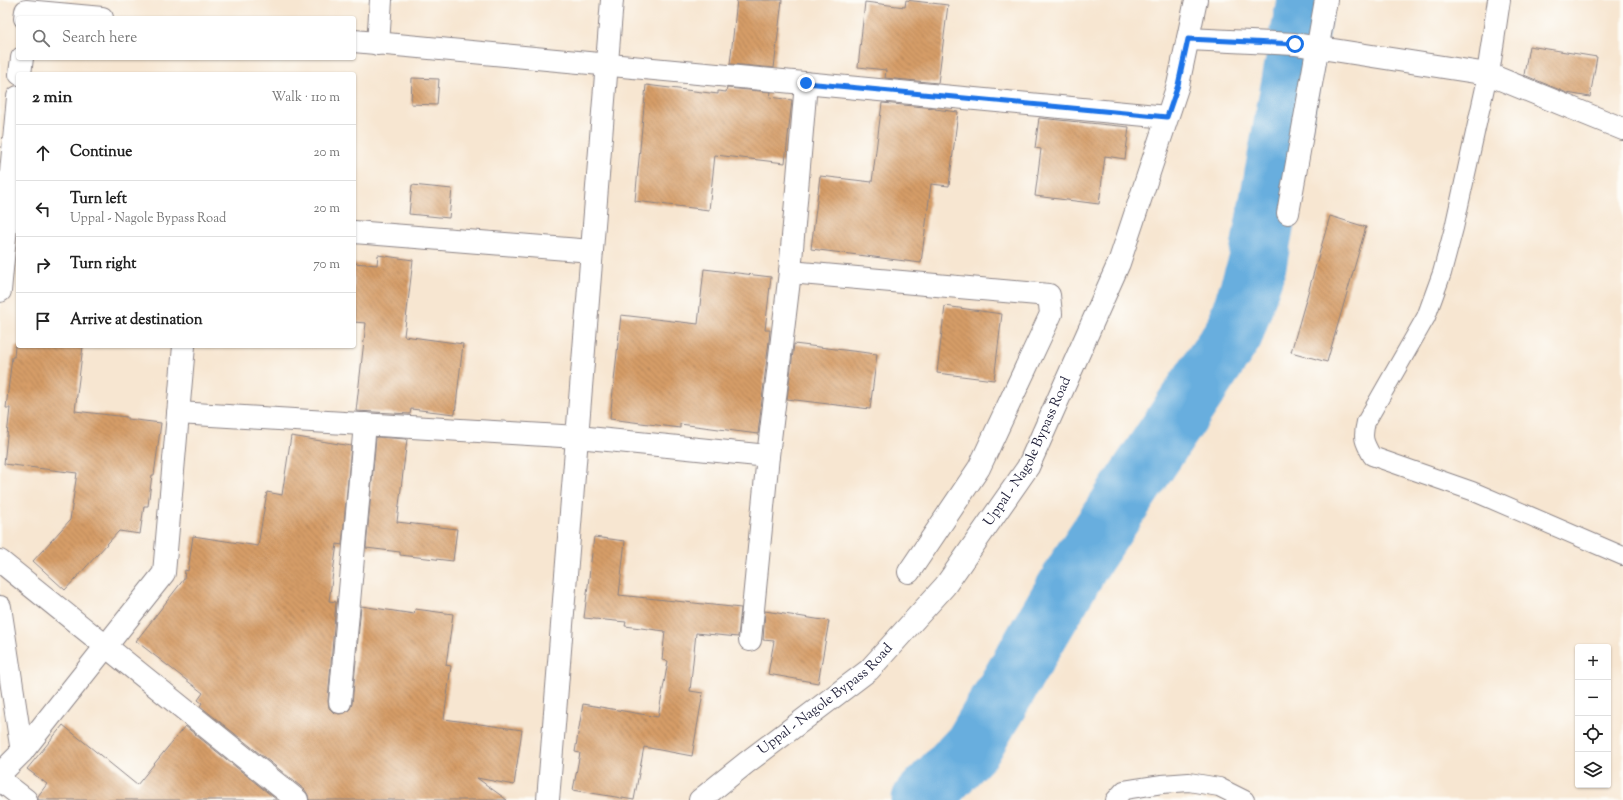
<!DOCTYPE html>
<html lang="en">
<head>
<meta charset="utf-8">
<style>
  body { margin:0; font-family:"Sorts Mill Goudy",serif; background:#f2f2f2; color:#222 }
  .controls { position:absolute; right:12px; bottom:12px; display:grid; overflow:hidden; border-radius:4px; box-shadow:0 1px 3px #0004 }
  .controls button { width:36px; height:36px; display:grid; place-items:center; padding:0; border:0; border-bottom:1px solid #e0e0e0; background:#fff; color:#222; font:20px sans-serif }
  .stop { position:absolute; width:12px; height:12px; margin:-9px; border:3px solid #1a73e8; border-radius:50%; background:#fff }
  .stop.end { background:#1a73e8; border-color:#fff; box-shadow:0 1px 4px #0008 }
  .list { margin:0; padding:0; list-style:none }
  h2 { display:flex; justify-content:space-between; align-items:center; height:52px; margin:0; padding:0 16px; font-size:17px }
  h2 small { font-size:13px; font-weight:400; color:#767676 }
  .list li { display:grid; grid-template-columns:26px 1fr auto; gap:12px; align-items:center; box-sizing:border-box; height:56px; padding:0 16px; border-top:1px solid #e0e0e0 }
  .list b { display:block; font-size:15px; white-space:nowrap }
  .list p { margin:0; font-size:13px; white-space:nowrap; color:#767676 }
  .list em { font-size:13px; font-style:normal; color:#767676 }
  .icon { flex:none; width:22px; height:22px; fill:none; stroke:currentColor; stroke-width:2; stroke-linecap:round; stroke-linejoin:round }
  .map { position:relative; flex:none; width:1623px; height:800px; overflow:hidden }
  .search { position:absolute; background:#fff; box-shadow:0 1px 3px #0004; left:16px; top:16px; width:340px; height:44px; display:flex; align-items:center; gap:10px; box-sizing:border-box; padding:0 14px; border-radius:4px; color:#767676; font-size:15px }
  .panel { position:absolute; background:#fff; box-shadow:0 1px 3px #0004; left:16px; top:72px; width:340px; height:276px; border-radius:4px }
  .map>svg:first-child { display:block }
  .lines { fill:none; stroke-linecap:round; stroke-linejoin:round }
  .river { stroke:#68aede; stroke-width:59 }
  .building { fill:url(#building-back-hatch) }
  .lane-casing { stroke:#8c8486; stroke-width:20 }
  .street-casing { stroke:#8c8486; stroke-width:24 }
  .lane { stroke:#fff; stroke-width:18 }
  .street { stroke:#fff; stroke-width:22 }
  .route { stroke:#1a73e8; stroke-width:5 }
  .labels { text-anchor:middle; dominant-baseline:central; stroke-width:3.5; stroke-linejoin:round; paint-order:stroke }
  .street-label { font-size:14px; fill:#22223b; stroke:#fdfcf7 }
</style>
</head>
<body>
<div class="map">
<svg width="1623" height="800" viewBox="0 0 1623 800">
  <defs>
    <pattern id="building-back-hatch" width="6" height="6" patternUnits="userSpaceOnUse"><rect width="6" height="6" fill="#d69d68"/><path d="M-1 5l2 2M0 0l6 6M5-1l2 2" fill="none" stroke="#ad8057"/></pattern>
  </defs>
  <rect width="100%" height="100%" fill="#fdfcf7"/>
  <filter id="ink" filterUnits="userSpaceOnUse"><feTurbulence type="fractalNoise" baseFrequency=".025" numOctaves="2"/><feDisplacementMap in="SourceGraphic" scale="8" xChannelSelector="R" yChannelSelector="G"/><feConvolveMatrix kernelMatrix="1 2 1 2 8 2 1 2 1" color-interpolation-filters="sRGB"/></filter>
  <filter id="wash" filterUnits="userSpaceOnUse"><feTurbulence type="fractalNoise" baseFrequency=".012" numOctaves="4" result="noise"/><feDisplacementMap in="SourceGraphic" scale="16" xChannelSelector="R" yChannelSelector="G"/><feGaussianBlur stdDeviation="0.9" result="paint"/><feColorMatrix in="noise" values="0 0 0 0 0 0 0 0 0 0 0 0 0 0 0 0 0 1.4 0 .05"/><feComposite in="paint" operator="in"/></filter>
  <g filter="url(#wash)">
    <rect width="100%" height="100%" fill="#f7e6d1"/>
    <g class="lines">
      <path class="river" d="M921,800l52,-54 108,-184 153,-229 23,-68 49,-265"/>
    </g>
    <g id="blocks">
      <g class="building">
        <path d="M737,0h45l-8,68 -44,-4z"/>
        <path d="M906,0l42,5 -10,78 -53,-5 1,-8 -28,-3 7,-65 40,5z"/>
        <path d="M1529,46l68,11 -7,40 -23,-4 -43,-18z"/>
        <path d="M412,78l27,1 -2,26 -26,-1z"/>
        <path d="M646,85l72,9v-3l8,1 1,-4 44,4 -1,5 22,3 -7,63 -70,-8 -6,55 -74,-9z"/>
        <path d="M882,103l53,5v1l23,3 -9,74 -18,-2 -10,79 -110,-14 9,-73 52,6z"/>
        <path d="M1039,118l90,9 -4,32 -20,-3 -6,48 -64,-8 6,-47 -6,-1z"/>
        <path d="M412,185l40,4 -3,29 -40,-4z"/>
        <path d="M1330,216l36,11 -39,135 -36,-10z"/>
        <path d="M378,255l35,5 -9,76 59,8 -8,70 -44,-5 -1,5 -54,-3 10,-88 -12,-1v-59l23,2z"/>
        <path d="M704,269l67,8 -6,53h5l-1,11 -11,93 -78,-10v4l-70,-9 11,-104 77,9z"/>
        <path d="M945,306l57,8 -8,66 -57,-7z"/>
        <path d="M794,344l83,10 -7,55 -83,-10z"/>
        <path d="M15,346h68l-8,65 52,6v2l34,4 -7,52h-2l-4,31h-4l-4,28 -21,-3 -54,59 -32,-29 37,-41 7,-47 -73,-9 6,-56h-4l6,-51h2z"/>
        <path d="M291,436l60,10 -9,99 -5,-1 -8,57 7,1 -8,99 1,7 4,4 6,2 6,-1 5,-4 2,-5 9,-98 53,8 1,-5 38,5 -7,51 5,1 -7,53 78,11 -8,55 -37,-7 30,22h-198l-1,-5 -3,-5 -105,-84 2,-3 -4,-3 5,-7 -67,-52 48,-62 1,-9 3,1 5,-35 65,10 9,-54 15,3z"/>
        <path d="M376,437l31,2 -10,83 60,7 -4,32 -53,-6v-3l-34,-4z"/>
        <path d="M594,537l31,4 -6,54 122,13 -3,29 -42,-4 -6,58 13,2 -11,63 -48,-9 -10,53 -61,-10 7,-37 -5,-1 8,-48 75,13 10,-56 -6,-1 3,-29 -40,-5 1,-4 -42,-4z"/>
        <path d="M765,611l64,10 -11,62 -50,-9 6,-33 -11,-1z"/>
        <path d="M63,725l74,60 48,-59 92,74h-239v-4l9,-12 -20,-15z"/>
      </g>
    </g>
  </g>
  <g filter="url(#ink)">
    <use href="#blocks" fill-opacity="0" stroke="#8c8486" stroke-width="1"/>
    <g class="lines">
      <g class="lane-casing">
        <g id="lane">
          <path d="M1488,74l-34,154 -12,45 -16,44 -60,105c-4,16 -2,20 6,34l100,35 151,65"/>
          <path d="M1115,800l9,-10 38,-6 27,-2 30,5 26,13"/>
        </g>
      </g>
      <g class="street-casing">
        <g id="street">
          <path d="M25,18l1,-7 76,7"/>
          <path d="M1188,39l107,5 193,30 135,55"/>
          <path d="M354,41l813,76"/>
          <path d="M378,44l3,-44"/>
          <path d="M20,74l2,-16"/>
          <path d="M1488,74l11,-74"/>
          <path d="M1288,213l38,-213"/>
          <path d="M354,232l238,19"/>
          <path d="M790,272l259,23 2,19 -72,154 -70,104"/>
          <path d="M0,291l18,-194"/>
          <path d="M178,413l400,24 190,19"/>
          <path d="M0,561l297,239"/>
          <path d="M0,607l22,145"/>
          <path d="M750,640l18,-184 22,-184 16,-189"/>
          <path d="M340,702l25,-278"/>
          <path d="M0,774l22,-22 142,-179 20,-227"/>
          <path d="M0,780l26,20"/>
          <path d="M548,800l64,-800"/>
          <path id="s1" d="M700,800l46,-37 123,-93 76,-84 83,-119 91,-204 59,-178 18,-85"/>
        </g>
      </g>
      <use href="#lane" class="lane"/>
      <use href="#street" class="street"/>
    </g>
  </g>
  <g class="lines" filter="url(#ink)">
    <path class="route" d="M806,83l361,34 11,-32 10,-46 107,5"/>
  </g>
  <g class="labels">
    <g class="street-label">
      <text stroke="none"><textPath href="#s1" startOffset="485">Uppal - Nagole Bypass Road</textPath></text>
      <text stroke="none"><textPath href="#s1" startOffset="161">Uppal - Nagole Bypass Road</textPath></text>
    </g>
  </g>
</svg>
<div class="controls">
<button>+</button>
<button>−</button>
<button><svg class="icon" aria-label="locate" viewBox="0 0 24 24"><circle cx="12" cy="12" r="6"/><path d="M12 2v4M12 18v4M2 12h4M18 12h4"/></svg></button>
<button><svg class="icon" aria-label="layers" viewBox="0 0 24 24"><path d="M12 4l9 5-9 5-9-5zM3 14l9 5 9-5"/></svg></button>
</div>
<div class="stop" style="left:1295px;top:44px"></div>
<div class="stop end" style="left:806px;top:83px"></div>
<div class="search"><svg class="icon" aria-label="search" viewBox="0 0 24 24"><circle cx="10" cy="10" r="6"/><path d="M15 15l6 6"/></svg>Search here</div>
<section class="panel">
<h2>2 min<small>Walk · 110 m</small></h2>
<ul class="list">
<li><svg class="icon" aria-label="ahead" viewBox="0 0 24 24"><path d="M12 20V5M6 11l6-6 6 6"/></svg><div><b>Continue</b></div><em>20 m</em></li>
<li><svg class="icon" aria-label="left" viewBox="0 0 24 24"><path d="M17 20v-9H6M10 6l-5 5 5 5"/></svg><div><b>Turn left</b><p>Uppal - Nagole Bypass Road</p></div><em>20 m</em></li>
<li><svg class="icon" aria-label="right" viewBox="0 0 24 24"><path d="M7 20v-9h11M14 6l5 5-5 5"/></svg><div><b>Turn right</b></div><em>70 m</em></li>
<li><svg class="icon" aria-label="arrive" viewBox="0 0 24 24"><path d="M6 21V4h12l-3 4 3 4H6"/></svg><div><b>Arrive at destination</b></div></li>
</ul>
</section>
</div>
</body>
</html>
